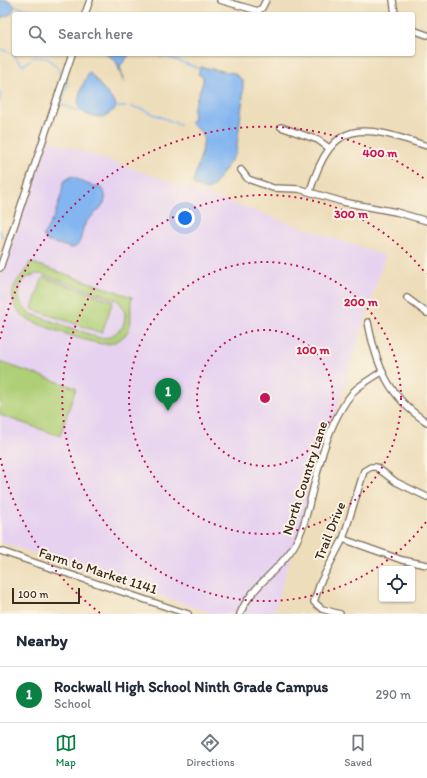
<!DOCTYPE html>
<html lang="en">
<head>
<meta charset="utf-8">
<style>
  body { margin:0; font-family:Itim,sans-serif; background:#f6f6f7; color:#1f2937 }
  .controls { position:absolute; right:12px; bottom:12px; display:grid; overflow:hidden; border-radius:4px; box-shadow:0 1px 3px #0004 }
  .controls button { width:36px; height:36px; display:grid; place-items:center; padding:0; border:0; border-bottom:1px solid #e0e1e3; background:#fff; color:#1f2937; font:20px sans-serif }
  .scale { position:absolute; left:12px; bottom:10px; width:68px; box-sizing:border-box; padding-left:4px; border:2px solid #3b2a1e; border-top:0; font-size:11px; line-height:14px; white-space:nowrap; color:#3b2a1e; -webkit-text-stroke:3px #fcf5e5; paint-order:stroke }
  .you { position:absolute; left:185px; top:218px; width:14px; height:14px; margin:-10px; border:3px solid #fff; border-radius:50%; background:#1a73e8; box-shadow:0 0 0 6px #1a73e833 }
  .badge { display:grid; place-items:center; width:26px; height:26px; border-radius:50%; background:#0b8043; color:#fff; font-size:13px; font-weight:700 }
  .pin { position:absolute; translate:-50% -33px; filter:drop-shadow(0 1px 2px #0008) }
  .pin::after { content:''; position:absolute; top:21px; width:14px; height:12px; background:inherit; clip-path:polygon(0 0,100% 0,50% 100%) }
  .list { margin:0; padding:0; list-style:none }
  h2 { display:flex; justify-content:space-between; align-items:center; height:52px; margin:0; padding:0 16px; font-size:17px }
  h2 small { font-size:13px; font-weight:400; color:#747a83 }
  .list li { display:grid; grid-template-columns:26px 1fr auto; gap:12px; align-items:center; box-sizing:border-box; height:56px; padding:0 16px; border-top:1px solid #e0e1e3 }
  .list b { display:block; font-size:15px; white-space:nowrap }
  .list p { margin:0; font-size:13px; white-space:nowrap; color:#747a83 }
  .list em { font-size:13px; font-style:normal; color:#747a83 }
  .icon { flex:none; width:22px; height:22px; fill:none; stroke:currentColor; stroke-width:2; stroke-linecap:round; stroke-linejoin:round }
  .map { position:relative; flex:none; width:427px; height:614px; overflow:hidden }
  .search { position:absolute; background:#fff; box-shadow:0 1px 3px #0004; left:12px; right:12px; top:12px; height:44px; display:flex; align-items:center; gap:10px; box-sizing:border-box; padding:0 14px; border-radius:4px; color:#747a83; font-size:15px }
  .sheet { height:108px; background:#fff }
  nav { display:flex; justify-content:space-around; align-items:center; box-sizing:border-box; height:56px; border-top:1px solid #e0e1e3; background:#fff; font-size:11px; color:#747a83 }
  nav a { display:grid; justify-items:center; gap:2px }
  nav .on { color:#0b8043 }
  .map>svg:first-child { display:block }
  .built { fill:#e6d2f0 }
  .green { fill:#afcf77; stroke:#757c4a; fill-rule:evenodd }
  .water { fill:#83b6f0; stroke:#5f7087 }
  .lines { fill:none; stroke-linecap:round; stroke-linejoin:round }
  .stream { stroke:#83b6f0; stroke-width:1.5 }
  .minor-casing { stroke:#796955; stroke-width:8 }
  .minor { stroke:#fff; stroke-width:5.5 }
  .ring { fill:none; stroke:#c2185b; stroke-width:2; stroke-dasharray:2 4 }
  .labels { text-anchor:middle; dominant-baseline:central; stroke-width:4; stroke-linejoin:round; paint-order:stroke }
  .street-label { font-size:14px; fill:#3b2a1e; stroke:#fcf5e5 }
  .centre { fill:#c2185b; stroke:#fcf5e5; stroke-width:2 }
  .ring-label { font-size:12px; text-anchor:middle; font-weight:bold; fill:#c2185b; stroke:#fcf5e5; stroke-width:4; stroke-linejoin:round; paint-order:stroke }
</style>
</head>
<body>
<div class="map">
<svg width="427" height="614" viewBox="0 0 427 614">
  <rect width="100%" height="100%" fill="#fcf5e5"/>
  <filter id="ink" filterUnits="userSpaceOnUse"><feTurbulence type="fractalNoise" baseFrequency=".025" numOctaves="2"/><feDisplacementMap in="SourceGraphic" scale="8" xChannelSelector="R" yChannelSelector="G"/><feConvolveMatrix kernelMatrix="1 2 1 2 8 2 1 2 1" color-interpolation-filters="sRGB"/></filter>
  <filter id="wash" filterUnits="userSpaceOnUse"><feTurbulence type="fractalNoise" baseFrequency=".012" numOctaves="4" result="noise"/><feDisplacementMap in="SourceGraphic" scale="16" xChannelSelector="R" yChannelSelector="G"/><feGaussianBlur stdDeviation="0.9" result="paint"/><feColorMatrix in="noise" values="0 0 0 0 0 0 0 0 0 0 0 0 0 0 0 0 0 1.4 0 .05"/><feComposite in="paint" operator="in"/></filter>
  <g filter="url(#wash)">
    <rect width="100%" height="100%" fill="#edddba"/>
    <path class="built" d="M47,139l338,117 -112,358h-59l-214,-72v-263z"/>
    <g class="green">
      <path d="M30,262l102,35c-4,14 4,28 -9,40 -5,4 -11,7 -17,7 -11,1 -72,-20 -82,-27 -5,-4 -10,-11 -11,-18 -3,-17 12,-23 17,-37zM41,274l76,26c9,8 10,17 5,28l-12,9 -10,1 -69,-24 -8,-7 -3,-6c-4,-16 6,-27 21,-27z"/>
      <path d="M43,277l70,24 -11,32 -70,-24z"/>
      <path d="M0,362l76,26 -16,48 -60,-21z"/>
    </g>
    <g class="water">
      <path d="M0,0h8l7,6 -4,8 -11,4z"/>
      <path d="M106,54h24l-10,12 4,17 -8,-22z"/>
      <path d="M201,67l33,6 9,8v16l-7,56 -24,35 -5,2 -12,-4 -2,-3c2,-11 13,-38 10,-47 -3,-8 -10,-8 -13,-14l4,-3 -1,-10 10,-27v-5l-5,-3z"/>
      <path d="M90,73l26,31 -1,5 -11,8c-35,0 -28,-19 -16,-43z"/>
      <path d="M72,176l15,8 14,4c14,15 -10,26 -16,36 -5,8 -2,22 -13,24l-25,-7 -4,-6 11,-18 8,-25 1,-10z"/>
    </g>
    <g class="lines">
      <g class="stream">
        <path d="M13,6l39,8"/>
        <path d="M0,49l12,4 9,11 3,1 9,-8 14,1 11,10 2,6"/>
        <path d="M158,54l3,3 4,-1 35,13"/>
        <path d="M67,77v10l-7,17 18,7 3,-3"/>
        <path d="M0,91v10"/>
        <path d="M114,107h12"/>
        <path d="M132,107l10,2 38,16"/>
        <path d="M0,231l2,6"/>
      </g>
    </g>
  </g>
  <g filter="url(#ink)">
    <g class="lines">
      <g class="minor-casing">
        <g id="minor">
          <path d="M220,0l38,11 4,-3 4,-8"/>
          <path d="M393,0l2,14"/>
          <path d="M85,14l5,-14"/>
          <path d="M413,30l14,5"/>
          <path d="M281,127l37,13 11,8"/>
          <path d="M241,170l7,9 25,9 26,1 44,13 53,10 31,9"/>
          <path d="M310,191c23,-75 52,-66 117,-45"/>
          <path d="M0,268l72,-214"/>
          <path d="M407,298l20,15"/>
          <path d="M368,322c8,43 21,76 59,100"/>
          <path d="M343,539l59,21 25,5"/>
          <path d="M0,551l188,63"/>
          <path d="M240,614c11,-28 39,-43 54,-68 9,-15 13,-33 17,-49 9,-36 18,-77 43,-106 7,-7 19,-13 27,-19"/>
          <path d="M340,614l-18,-5 -8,-7 6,-19 23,-44 21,-68 7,-4h5l20,15 31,15"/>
        </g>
      </g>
      <use href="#minor" class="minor"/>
    </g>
  </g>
  <g class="ring">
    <circle cx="265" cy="398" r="68"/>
    <circle cx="265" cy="398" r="136"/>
    <path d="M426 522A203 203 0 1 1 426 274"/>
    <path d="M100 613A271 271 0 0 1 0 457M0 339A271 271 0 0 1 426 180"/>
  </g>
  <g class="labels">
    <g class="street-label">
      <text transform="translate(305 478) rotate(-72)">North Country Lane</text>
      <text transform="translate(330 531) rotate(-68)">Trail Drive</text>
      <text transform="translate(98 571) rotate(18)">Farm to Market 1141</text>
    </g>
  </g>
  <circle cx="265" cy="398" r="6" class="centre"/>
  <g class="ring-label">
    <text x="380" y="157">400 m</text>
    <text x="351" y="218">300 m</text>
    <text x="361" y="306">200 m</text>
    <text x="313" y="354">100 m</text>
  </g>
</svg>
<div class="controls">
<button><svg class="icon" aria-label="locate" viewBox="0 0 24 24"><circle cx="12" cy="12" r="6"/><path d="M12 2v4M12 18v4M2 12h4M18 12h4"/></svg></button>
</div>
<div class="scale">100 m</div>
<div class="you"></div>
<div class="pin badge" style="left:168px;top:411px">1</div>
<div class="search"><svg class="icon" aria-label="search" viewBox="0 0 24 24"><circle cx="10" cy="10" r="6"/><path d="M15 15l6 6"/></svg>Search here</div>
</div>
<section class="sheet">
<h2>Nearby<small></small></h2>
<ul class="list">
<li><span class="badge">1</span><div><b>Rockwall High School Ninth Grade Campus</b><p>School</p></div><em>290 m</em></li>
</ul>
</section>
<nav>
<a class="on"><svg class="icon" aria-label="map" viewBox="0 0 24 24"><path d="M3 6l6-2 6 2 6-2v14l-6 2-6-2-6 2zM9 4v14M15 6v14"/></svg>Map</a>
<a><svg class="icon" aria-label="directions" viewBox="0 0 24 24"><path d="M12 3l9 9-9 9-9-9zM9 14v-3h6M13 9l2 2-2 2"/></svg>Directions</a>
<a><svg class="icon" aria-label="saved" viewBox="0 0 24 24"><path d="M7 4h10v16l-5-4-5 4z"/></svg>Saved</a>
</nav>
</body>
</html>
